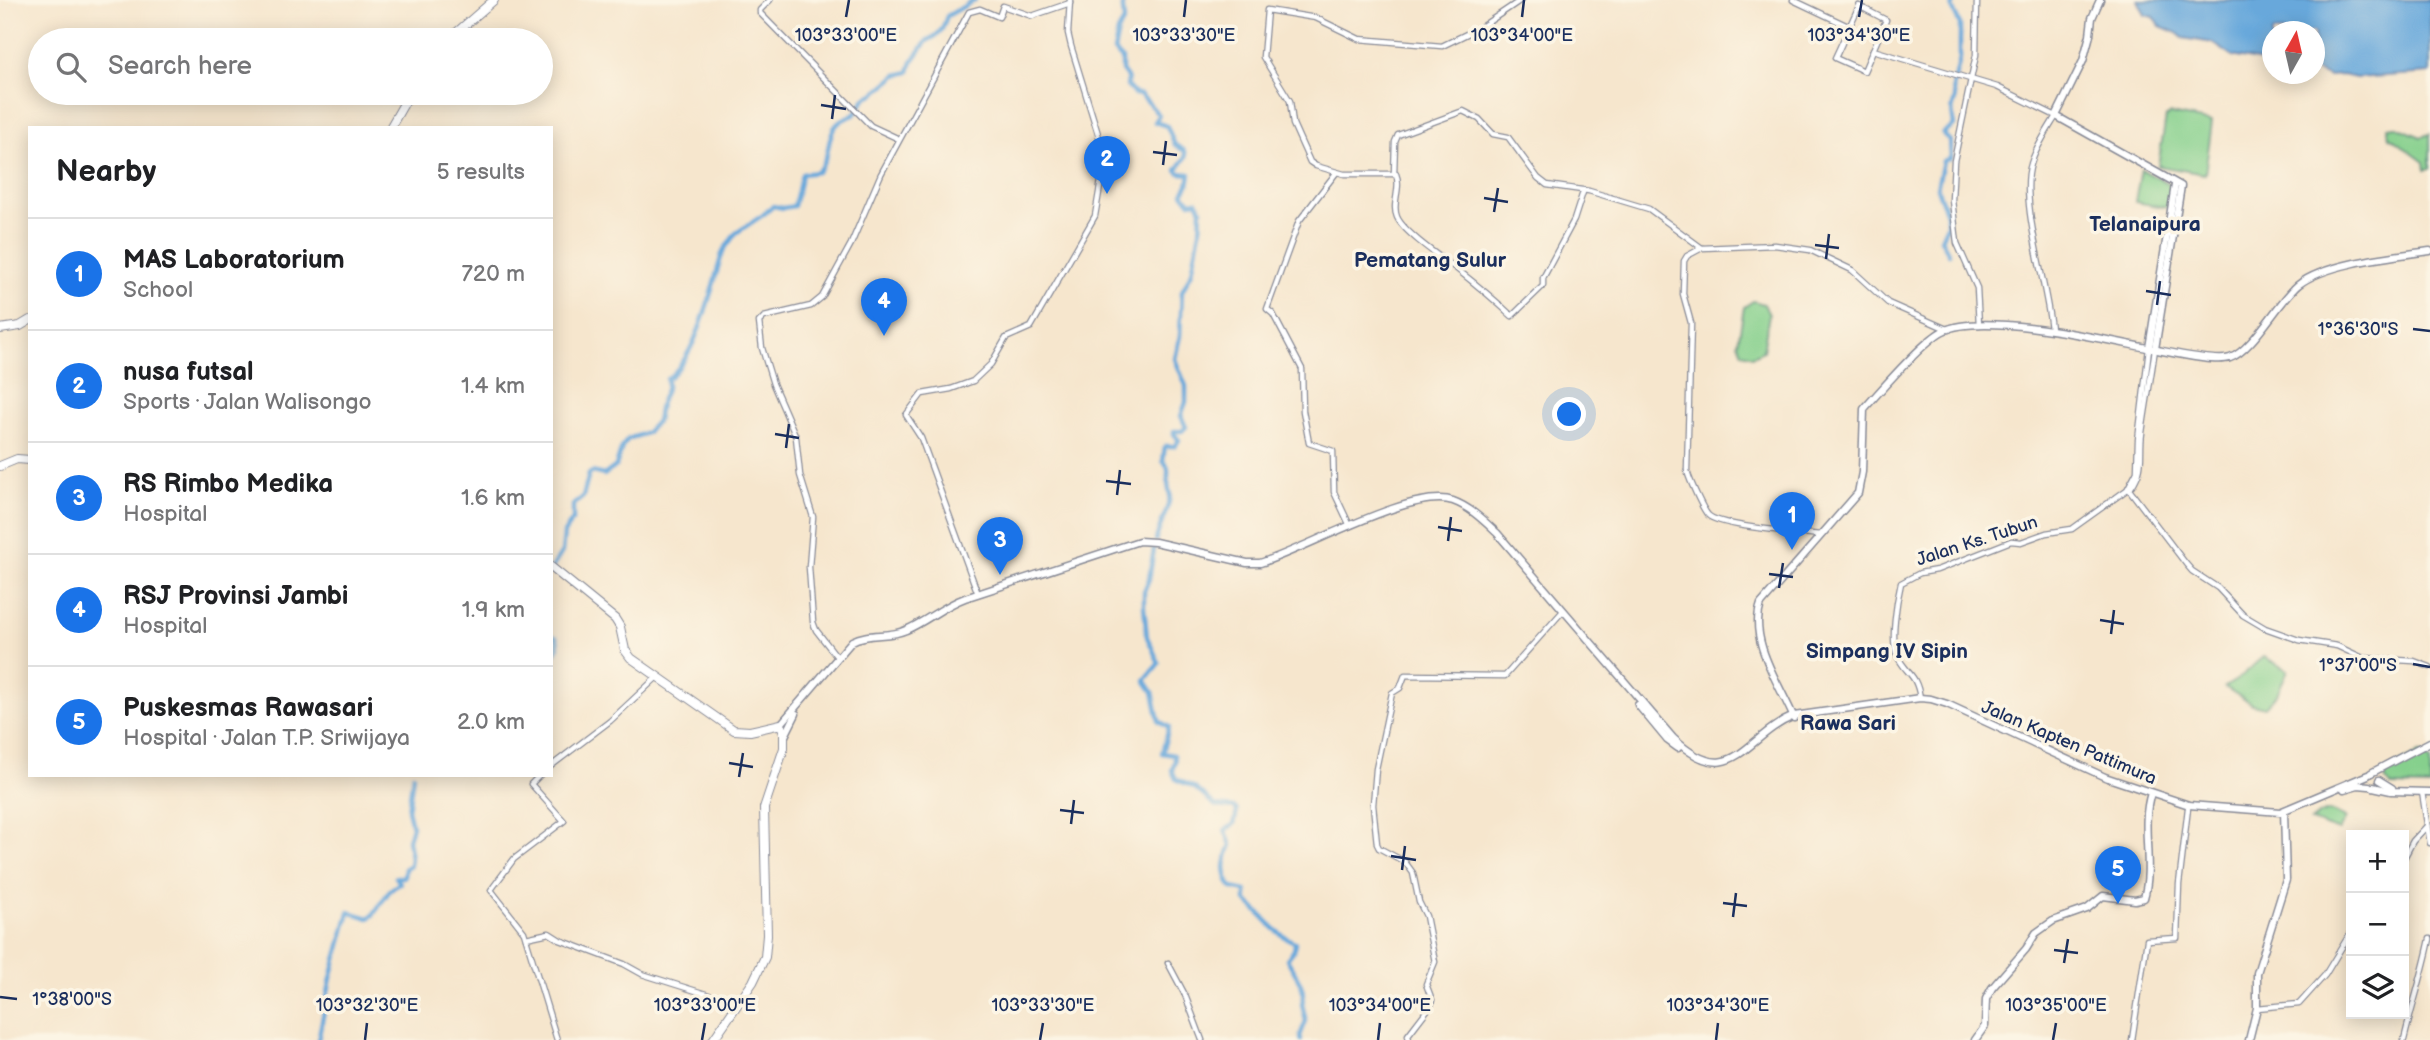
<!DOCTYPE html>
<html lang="en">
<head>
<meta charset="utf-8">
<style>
  body { margin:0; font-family:"Balsamiq Sans",sans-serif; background:#f2f2f2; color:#202124 }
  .controls { position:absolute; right:21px; bottom:21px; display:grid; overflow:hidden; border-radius:0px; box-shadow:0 4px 18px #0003 }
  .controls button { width:63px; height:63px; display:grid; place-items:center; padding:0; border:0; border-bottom:2px solid #e0e0e0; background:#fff; color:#202124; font:35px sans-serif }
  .compass { position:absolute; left:2262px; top:21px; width:63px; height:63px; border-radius:50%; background:#fff; box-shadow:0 4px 18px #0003; rotate:8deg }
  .you { position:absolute; left:1570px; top:415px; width:24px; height:24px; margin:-18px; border:5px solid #fff; border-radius:50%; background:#1a73e8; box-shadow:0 0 0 10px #1a73e833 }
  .badge { display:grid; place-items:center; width:46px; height:46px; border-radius:50%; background:#1a73e8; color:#fff; font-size:23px; font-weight:700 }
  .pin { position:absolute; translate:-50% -58px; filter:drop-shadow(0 2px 4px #0008) }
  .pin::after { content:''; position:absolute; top:37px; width:24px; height:21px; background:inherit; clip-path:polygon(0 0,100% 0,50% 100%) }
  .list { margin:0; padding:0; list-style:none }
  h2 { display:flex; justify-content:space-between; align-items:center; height:91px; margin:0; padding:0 28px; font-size:30px }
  h2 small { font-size:23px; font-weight:400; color:#757577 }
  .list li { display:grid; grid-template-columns:46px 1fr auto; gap:21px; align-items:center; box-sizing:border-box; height:112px; padding:0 28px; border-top:2px solid #e0e0e0 }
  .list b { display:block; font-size:26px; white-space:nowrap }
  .list p { margin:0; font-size:23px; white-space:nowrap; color:#757577 }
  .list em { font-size:23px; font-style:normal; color:#757577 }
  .icon { flex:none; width:38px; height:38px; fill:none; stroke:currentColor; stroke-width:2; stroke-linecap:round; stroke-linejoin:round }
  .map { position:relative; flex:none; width:2430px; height:1040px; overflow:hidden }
  .search { position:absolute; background:#fff; box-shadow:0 4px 18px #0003; left:28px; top:28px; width:525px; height:77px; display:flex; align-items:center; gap:18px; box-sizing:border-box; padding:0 24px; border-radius:38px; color:#757577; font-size:26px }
  .panel { position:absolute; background:#fff; box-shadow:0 4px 18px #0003; left:28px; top:126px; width:525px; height:651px; border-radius:0px }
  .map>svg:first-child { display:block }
  .green { fill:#86d08d; stroke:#508076; stroke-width:2 }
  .water { fill:#68a8db; stroke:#426c9c; stroke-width:2 }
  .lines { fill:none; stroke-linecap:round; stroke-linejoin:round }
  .river { stroke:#68a8db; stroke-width:4.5 }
  .minor-casing { stroke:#888a96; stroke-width:7 }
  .major-casing { stroke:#888a96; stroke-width:9 }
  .highway-casing { stroke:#888a96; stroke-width:10 }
  .minor { stroke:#fff; stroke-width:4.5 }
  .major { stroke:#fff; stroke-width:6 }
  .highway { stroke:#fff; stroke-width:8 }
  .ticks { fill:none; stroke:#1b2f5e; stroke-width:2.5 }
  .labels { text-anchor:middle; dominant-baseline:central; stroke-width:7; stroke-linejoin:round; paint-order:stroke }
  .street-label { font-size:18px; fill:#1b2f5e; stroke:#fcf5e5 }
  .quarter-label { font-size:21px; font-weight:bold; fill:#1b2f5e; stroke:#fcf5e5 }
  .ticks-label { font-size:18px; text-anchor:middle; fill:#1b2f5e; stroke:#fcf5e5; stroke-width:7; stroke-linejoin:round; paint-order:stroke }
</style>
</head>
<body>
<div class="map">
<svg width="2430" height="1040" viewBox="0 0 2430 1040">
  <rect width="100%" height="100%" fill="#fcf5e5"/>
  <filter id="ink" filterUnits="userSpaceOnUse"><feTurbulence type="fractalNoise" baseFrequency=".0143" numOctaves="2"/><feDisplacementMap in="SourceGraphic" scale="14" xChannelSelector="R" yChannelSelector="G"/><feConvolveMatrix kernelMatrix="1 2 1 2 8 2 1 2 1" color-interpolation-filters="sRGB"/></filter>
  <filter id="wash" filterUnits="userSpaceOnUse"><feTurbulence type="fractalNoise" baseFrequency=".00686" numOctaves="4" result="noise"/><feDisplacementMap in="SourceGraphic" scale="28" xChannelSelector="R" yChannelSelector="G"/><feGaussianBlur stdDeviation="1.57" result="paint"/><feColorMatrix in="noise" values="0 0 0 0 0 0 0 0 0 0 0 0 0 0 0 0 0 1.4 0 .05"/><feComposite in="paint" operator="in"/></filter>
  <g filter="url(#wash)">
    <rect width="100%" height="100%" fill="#f6e6cd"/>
    <g class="green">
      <path d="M2170,114l42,8 -7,52 -47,-8 8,-49z"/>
      <path d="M2395,126l26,11 9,-3v35l-5,1 -1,-8 -34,-25 -2,-10z"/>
      <path d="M2141,169l29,16 2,4 -2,19 -35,-6z"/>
      <path d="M1753,301l11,3 5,10 -6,37 -10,5 -11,-3 -4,-10 6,-36z"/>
      <path d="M2264,657l24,13 -11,24 -12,13 -13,-3 -27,-17 13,-8z"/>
      <path d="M2421,753l9,8v26l-39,-1 -6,-6 1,-7 6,-6z"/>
      <path d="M2329,811l17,7 -7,13 -28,-10 9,-7z"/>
    </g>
    <path class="water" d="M2138,0h292v73l-74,5 -13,-3 -14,1 -14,-5 -1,-39h-42v32l-40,-8 -19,-13 -30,-5 -6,-5 -17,-7 -6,-9 -9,-2z"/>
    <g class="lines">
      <g class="river">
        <path d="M1122,0l2,21 -6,10 -4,20 8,8v12l6,8 -1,7 7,8 7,1 18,20 -4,7 12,4 8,19 10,6 1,6 -9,13 3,3 10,1 -2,11 -5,8 7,9 7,-1 4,8 -1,22 -8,41 -10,19 -2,45 -5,23 11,27v16l-5,14 5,11 -4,4h-8v3l5,6 -4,6h-10l-2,15c8,7 4,12 5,21 0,4 1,8 2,12 0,14 -11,31 -14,46"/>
        <path d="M1949,254l-8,-15 6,-14v-11l-10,-26 6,-27 8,-3 -1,-17 -7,-7 11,-8 -2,-16 3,-10 -2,-12 7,-30v-34l-8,-16 3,-8"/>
        <path d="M1154,549l-5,30 -5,12v16l3,30 12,26 -14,17 8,12 6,29 10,6 -7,26 12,2 1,6 -3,9 4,9 19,9 21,18 19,2 2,3 -3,13 -9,6 6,15c-6,15 -10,27 1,43l14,3v10c17,13 28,33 49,41l-1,8 -7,9 13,23 4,12 -2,10 4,17 -6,15 1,4"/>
        <path d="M552,568l10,-16 2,-19 9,-14v-14l10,-8 6,-23 3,-2 12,3 12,-9 6,-19 6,-8 18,-6 11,-12 3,-17 7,-17v-8c31,-23 44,-90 56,-128l13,-18 27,-18 10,-9 10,2 11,-2 8,-32 15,-2c20,-21 2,-47 37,-57l12,-18 8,-3 23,-19 12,-3 3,-10 15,-21 10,-6 5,-6 5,-13 28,-16"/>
        <path d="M551,635l6,3 1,9 -7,12"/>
        <path d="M318,1040l13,-62 18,-66 20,6 4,-3 17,-25 10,-7 -4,-6h8l1,-9 5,-3 1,-7 -3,-18 4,-14 -4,-16 5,-35"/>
      </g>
    </g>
  </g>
  <g filter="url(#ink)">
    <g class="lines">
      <g class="minor-casing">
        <g id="minor">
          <path d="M770,0l-10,10v3l111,113 28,13"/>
          <path d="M1521,0l-40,27 -39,19 -83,-7 -43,-21 -49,-8 -4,47 27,44 3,23 17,38 6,4 28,8h52c6,14 -5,30 1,43 7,16 46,42 61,53 19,15 37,30 54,46l31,-30v-8l31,-58 9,-28"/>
          <path d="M1793,0l57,27"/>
          <path d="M1977,0l-1,55 -22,106 -2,39 5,43 20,45 2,37"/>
          <path d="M1859,6l27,14 -22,51 -29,-13z"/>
          <path d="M1873,50l124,37 59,29c-9,15 -20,31 -25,48 -12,37 17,124 20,166"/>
          <path d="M1336,173l-37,48 -32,88 6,5 29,55 1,42 6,32 24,8 1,41 16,34"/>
          <path d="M1394,174l1,-32 3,-7 65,-24 16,8 14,15 15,3 30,41 9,7 42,6 60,18 53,39 73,-3 35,5 42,20 36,33 61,27"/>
          <path d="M1702,248l-15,8 -3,5 -1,33 8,29 -4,147c1,7 16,40 21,45 11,12 92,17 113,20"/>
          <path d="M2149,348l-11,92 -1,31 -9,17 58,76 6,7 26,17 25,27 22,13 34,12 38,6 26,12 51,3 16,6"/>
          <path d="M978,594l-57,-156 -15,-23 16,-21 29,-5 22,-8 18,-17 15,-26 25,-11 64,-111 7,-41v-28l-31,-101 -3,-13 2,-33"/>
          <path d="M837,657l-21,-27 -3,-8 -4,-55 4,-50 -13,-42 -4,-38 -23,-53 -11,-36 -3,-26 5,-5 47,-11 11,-9 29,-53 30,-70 88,-162 11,-3 19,8 4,-11 29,10 38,-13"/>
          <path d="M1920,698c-4,-26 -14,-23 -23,-43 -7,-16 0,-55 4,-72l19,-10 17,-3 74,-29 10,1 25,-9 26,-4 60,-43c13,-19 7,-32 10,-53 4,-28 9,-56 13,-84"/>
          <path d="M551,766l59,-45 45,-42"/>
          <path d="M2422,792l8,51"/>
          <path d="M2404,858l9,-17 14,-15"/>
          <path d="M526,938l23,-5 11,7 64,24 18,10 67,21 22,12"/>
          <path d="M1168,963l17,32 17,45"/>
          <path d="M539,981l-15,-49 -33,-42 23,-31 50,-38 -33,-37 9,-9"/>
          <path d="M540,984l17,56"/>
          <path d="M2257,1008l42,-4 26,-29 26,-43"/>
          <path d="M1409,1040l-1,-5 23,-30 1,-5 -6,-16 9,-22 -9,-46 -7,-14 -6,-29 -8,-11 -26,-14 -2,-4 -4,-39 3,-36 16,-76 8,-5 5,-13 100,1 57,-64"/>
          <path d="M2132,1040l15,-100 30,-2 2,-54 9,-76"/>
          <path d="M2404,1040c8,-34 19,-67 26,-101"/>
        </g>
      </g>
      <g class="major-casing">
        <g id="major">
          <path d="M2100,0l-8,18 -2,17 -7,26 -27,55 125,70 -26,163"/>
          <path d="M2149,348l26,-163"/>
          <path d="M1638,705l29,35 11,8"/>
          <path d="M1794,718c-14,-33 -46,-78 -33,-114l97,-111 4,-21 2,-63c16,-18 59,-68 79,-78 40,-20 163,9 209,18 17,3 63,14 78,9 21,-6 49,-57 68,-73 27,-22 97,-29 132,-34"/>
          <path d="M781,724l71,-83c17,-9 37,-3 54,-11 21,-9 37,-24 59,-32l174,-57 16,1 92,21h13c44,-13 153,-76 193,-62 17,6 31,20 44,32l176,205c59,56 71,-2 121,-22l126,-18 11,1 16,5 158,73 84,28 91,7 88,-37"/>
          <path d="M785,736l11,-22"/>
          <path d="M2371,773l59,-31"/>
          <path d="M2379,780l13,8"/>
          <path d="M2373,787l18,4 39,1"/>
          <path d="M2344,789l14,-4 11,1"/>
          <path d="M1975,1040l10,-14 1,-27 6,-11 34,-39 10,-16 17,-12 34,-12 16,-13 32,4 9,-2c10,-35 -4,-71 7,-105"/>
          <path d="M2249,1040l8,-32v-35l29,-93 -2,-69"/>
        </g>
      </g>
      <g class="highway-casing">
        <g id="highway">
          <path d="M448,40l46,-40"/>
          <path d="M390,128l20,-35"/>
          <path d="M0,329l20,-3 10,-6"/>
          <path d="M0,466l17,-7 13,1"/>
          <path d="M551,567l64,52 5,8 5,23 6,8 103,72 16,1 31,-7 3,9v15l-20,60 3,127 -2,22 -12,25 -40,58"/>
        </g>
      </g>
      <use href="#minor" class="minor"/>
      <use href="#major" class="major"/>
      <use href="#highway" class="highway"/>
    </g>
  </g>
  <path class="ticks" d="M846,17l3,-17M1184,17l2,-17M1522,17l2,-17M1859,17l3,-17M821,105l25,4M832,119l3,-24M1153,152l24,3M1163,165l3,-24M1484,198l24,4M1494,212l4,-24M1815,245l24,3M1826,259l3,-25M2146,291l25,4M2157,305l3,-24M2413,329l17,2M775,434l24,4M786,448l3,-24M1106,481l25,3M1117,495l3,-25M1438,527l24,4M1448,541l3,-24M1769,574l24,3M1779,588l4,-25M2100,620l24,4M2111,634l3,-24M2413,664l17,3M729,763l24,4M739,777l4,-24M1060,810l24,3M1071,824l3,-24M1391,856l25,4M1402,870l3,-24M1723,903l24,3M1733,917l3,-24M2054,950l24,3M2064,963l4,-24M0,997l17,2M365,1040l2,-17M702,1040l3,-17M1040,1040l3,-17M1378,1040l2,-17M1716,1040l2,-17M2053,1040l3,-17"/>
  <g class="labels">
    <g class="street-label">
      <text transform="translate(1977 541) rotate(-18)">Jalan Ks. Tubun</text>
      <text transform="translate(2069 743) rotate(23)">Jalan Kapten Pattimura</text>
    </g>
    <g class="quarter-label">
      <text x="2145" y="224">Telanaipura</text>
      <text x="1430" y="260">Pematang Sulur</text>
      <text x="1887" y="651">Simpang IV Sipin</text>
      <text x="1848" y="723">Rawa Sari</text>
    </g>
  </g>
  <g class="ticks-label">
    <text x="846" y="41">103°33'00"E</text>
    <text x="1184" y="41">103°33'30"E</text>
    <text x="1522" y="41">103°34'00"E</text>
    <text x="1859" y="41">103°34'30"E</text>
    <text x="2358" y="335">1°36'30"S</text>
    <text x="2358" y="671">1°37'00"S</text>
    <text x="72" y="1005">1°38'00"S</text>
    <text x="367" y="1011">103°32'30"E</text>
    <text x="705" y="1011">103°33'00"E</text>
    <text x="1043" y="1011">103°33'30"E</text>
    <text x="1380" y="1011">103°34'00"E</text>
    <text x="1718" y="1011">103°34'30"E</text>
    <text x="2056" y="1011">103°35'00"E</text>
  </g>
</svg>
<div class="controls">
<button>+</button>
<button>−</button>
<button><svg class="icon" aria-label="layers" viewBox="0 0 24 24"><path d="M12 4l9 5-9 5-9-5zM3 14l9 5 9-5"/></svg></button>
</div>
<svg class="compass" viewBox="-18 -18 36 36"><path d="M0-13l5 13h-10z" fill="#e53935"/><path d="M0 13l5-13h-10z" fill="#757577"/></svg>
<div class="you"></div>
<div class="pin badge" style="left:1792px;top:550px">1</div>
<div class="pin badge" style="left:1107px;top:194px">2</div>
<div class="pin badge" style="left:1000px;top:575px">3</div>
<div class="pin badge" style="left:884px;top:336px">4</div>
<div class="pin badge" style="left:2118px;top:904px">5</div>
<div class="search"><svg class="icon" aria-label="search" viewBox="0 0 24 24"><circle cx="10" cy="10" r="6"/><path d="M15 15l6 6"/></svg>Search here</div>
<section class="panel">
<h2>Nearby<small>5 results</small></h2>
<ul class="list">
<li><span class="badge">1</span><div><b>MAS Laboratorium</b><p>School</p></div><em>720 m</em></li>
<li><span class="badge">2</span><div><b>nusa futsal</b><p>Sports · Jalan Walisongo</p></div><em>1.4 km</em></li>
<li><span class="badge">3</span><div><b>RS Rimbo Medika</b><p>Hospital</p></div><em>1.6 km</em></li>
<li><span class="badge">4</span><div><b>RSJ Provinsi Jambi</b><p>Hospital</p></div><em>1.9 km</em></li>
<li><span class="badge">5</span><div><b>Puskesmas Rawasari</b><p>Hospital · Jalan T.P. Sriwijaya</p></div><em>2.0 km</em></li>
</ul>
</section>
</div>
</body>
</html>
